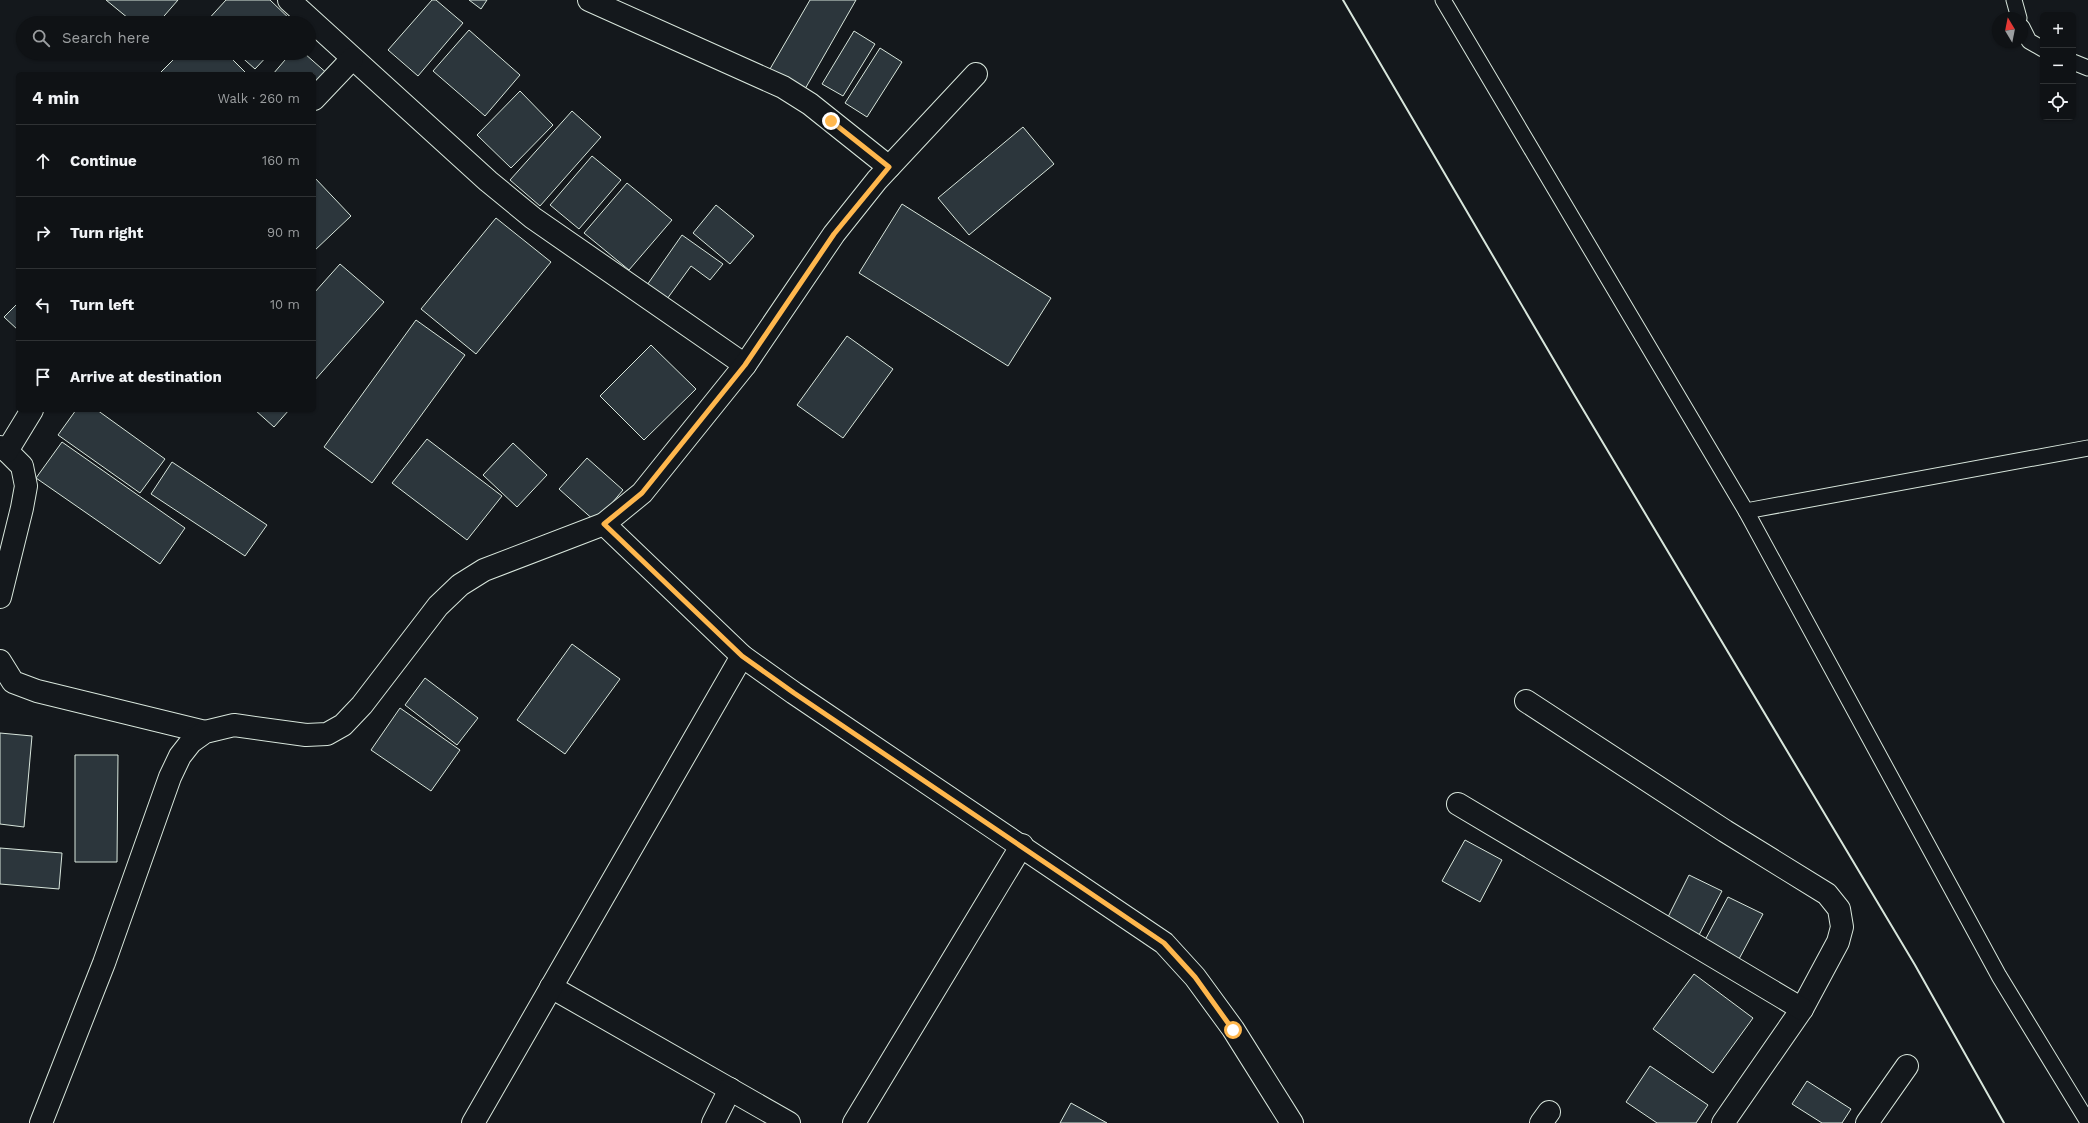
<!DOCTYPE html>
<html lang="en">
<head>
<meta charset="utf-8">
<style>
  body { margin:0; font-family:"Work Sans",sans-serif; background:#181b1e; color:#f1f3f6 }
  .controls { position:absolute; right:12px; top:12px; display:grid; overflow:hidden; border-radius:6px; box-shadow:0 1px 3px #0004 }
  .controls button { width:36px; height:36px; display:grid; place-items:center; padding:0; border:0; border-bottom:1px solid #2f3234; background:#0f1215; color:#f1f3f6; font:20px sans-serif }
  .compass { position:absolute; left:1992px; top:12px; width:36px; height:36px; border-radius:50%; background:#0f1215; box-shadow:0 1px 3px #0004; rotate:350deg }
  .stop { position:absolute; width:12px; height:12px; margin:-9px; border:3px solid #ffb74d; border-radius:50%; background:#fff }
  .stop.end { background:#ffb74d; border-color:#fff; box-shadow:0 1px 4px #0008 }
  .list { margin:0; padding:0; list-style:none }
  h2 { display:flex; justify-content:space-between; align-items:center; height:52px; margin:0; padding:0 16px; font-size:17px }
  h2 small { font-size:13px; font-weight:400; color:#9b9ea0 }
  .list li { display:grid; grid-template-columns:26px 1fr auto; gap:12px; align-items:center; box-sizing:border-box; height:72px; padding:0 16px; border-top:1px solid #2f3234 }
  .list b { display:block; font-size:15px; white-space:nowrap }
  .list em { font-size:13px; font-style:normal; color:#9b9ea0 }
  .icon { flex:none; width:22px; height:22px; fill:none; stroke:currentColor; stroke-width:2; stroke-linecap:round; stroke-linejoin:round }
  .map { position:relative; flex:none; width:2088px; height:1123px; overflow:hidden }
  .search { position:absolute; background:#0f1215; box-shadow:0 1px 3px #0004; left:16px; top:16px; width:300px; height:44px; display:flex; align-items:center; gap:10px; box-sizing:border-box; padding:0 14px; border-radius:22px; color:#9b9ea0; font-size:15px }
  .panel { position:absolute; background:#0f1215; box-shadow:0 1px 3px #0004; left:16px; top:72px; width:300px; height:340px; border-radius:6px }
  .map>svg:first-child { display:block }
  .building { fill:#2c363c; stroke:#d8e6dc }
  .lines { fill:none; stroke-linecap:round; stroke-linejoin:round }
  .lane-casing { stroke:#d8e6dc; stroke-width:17 }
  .street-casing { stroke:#d8e6dc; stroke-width:24 }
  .lane { stroke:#14181c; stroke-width:15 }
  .street { stroke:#14181c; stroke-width:22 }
  .wall { stroke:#d8e6dc; stroke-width:2 }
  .route { stroke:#ffb74d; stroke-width:5 }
</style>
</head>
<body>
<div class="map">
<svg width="2088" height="1123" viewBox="0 0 2088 1123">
  <rect width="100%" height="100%" fill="#14181c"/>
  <g class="building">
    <path d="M106,0h72l-20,23h-24z"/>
    <path d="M226,0h44l24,23h-89z"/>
    <path d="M432,0h4l27,23 -45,53 -30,-26z"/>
    <path d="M469,0h18l-6,9z"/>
    <path d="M810,0h46l-51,89 -35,-20z"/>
    <path d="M469,30l51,45 -35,41 -52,-45z"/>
    <path d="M854,31l21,13 -32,52 -21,-12z"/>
    <path d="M880,48l22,14 -35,55 -22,-14z"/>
    <path d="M180,53h46l21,21h-88z"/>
    <path d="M237,53h33l-15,16z"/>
    <path d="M291,53h13l26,23 -16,18v-20h-41z"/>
    <path d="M520,91l33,34 -42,43 -34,-33z"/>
    <path d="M572,111l29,26 -61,69 -30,-26z"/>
    <path d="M1023,127l31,37 -85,71 -31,-37z"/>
    <path d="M592,156l29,24 -42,49 -29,-24z"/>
    <path d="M314,177l37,39 -37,35z"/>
    <path d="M627,183l45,37 -43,50 -45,-37z"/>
    <path d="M902,204l149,94 -43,68 -149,-93z"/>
    <path d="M716,205l38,31 -24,28 -37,-31z"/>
    <path d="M496,218l55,44 -75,92 -55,-45z"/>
    <path d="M682,235l41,29 -13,16 -19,-14 -24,33 -20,-14z"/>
    <path d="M340,264l44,38 -70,79v-88z"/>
    <path d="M18,303v27l-14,-13z"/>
    <path d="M416,320l49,35 -93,128 -48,-36z"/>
    <path d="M847,336l46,33 -50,69 -46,-33z"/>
    <path d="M651,345l45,44 -52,51 -44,-44z"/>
    <path d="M76,410h21l68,49 -25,34 -82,-58z"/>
    <path d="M255,410h34l-15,17z"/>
    <path d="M427,439l75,57 -35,44 -75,-57z"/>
    <path d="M62,442l123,86 -25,36 -124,-86z"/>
    <path d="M513,443l34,32 -30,32 -34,-32z"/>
    <path d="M587,458l36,32 -27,32 -37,-33z"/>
    <path d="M172,462l95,63 -22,31 -94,-62z"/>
    <path d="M572,644l48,35 -55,75 -48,-34z"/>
    <path d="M425,678l53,40 -21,27 -52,-40z"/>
    <path d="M400,708l60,42 -29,41 -60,-41z"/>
    <path d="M0,733l32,3 -8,91 -24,-3z"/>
    <path d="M75,755h43l-1,107h-42z"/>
    <path d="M1465,840l37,20 -22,42 -38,-21z"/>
    <path d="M0,848l62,5 -3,36 -59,-5z"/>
    <path d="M1689,875l33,16 -23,44 -32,-16z"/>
    <path d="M1728,897l35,17 -24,45 -35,-17z"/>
    <path d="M1694,974l59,44 -40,55 -60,-44z"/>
    <path d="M1650,1066l58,39 -12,18h-39l-31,-21z"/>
    <path d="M1807,1081l44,28 -9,14h-20l-30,-19z"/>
    <path d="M1071,1103l36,20h-47z"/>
  </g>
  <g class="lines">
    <g class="lane-casing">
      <g id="lane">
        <path d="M1443,0l303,511 253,465 89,146"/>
        <path d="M2014,0l5,18"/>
        <path d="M2022,27l7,14 14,8"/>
        <path d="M2073,62l15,6"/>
        <path d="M1746,511l342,-63"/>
      </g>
    </g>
    <g class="street-casing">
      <g id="street">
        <path d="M289,0l199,181 45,37 212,147"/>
        <path d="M589,0l194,87 27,17 79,63"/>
        <path d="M314,99l38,-40"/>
        <path d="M0,447l7,4 15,15 4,20 -4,22 -22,89"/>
        <path d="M7,451l25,-41"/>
        <path d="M604,524l138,132 52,37 370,250 31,34 38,52 59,94"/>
        <path d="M0,661l13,21 24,9 168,41"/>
        <path d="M1526,701l199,130 102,63 12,15 3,18 -4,15 -36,67 -79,114"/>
        <path d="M1458,804l344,205"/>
        <path d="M551,987l238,136"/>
        <path d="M41,1123l63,-160 66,-186 10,-21 11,-14 14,-10 29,-7 72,10 21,-1 16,-9 19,-20 76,-99 22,-21 24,-15 120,-46 38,-31 103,-128 89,-131 43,-54 99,-106"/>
        <path d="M473,1123l269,-467"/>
        <path d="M713,1123l17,-34"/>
        <path d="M854,1123l168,-278"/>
        <path d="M1541,1123l8,-11"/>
        <path d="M1867,1123l40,-57"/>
      </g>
    </g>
    <use href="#lane" class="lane"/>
    <use href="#street" class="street"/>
    <path class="wall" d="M1343,0l232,396 340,569 89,158"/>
  </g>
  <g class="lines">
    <path class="route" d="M831,121l58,46 -55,67 -89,131 -103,128 -38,31 138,132 52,37 370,250 31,34 38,53"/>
  </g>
</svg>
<div class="controls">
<button>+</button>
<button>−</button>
<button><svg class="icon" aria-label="locate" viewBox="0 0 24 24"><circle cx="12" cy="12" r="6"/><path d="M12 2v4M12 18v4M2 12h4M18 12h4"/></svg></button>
</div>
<svg class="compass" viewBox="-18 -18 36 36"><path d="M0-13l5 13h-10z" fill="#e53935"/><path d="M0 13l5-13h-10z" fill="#9b9ea0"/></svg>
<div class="stop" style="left:1233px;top:1030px"></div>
<div class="stop end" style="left:831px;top:121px"></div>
<div class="search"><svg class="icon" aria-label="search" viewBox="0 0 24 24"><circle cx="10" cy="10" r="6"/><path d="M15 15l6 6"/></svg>Search here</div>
<section class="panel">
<h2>4 min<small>Walk · 260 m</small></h2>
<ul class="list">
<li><svg class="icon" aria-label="ahead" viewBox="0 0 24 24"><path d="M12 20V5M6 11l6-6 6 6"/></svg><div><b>Continue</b></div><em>160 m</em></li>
<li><svg class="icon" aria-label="right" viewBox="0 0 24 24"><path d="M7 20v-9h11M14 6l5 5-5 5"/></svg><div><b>Turn right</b></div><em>90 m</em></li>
<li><svg class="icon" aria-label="left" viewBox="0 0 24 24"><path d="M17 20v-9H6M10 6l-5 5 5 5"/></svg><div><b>Turn left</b></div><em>10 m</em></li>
<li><svg class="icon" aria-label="arrive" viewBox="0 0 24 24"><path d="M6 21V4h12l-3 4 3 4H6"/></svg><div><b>Arrive at destination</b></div></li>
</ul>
</section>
</div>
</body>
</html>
